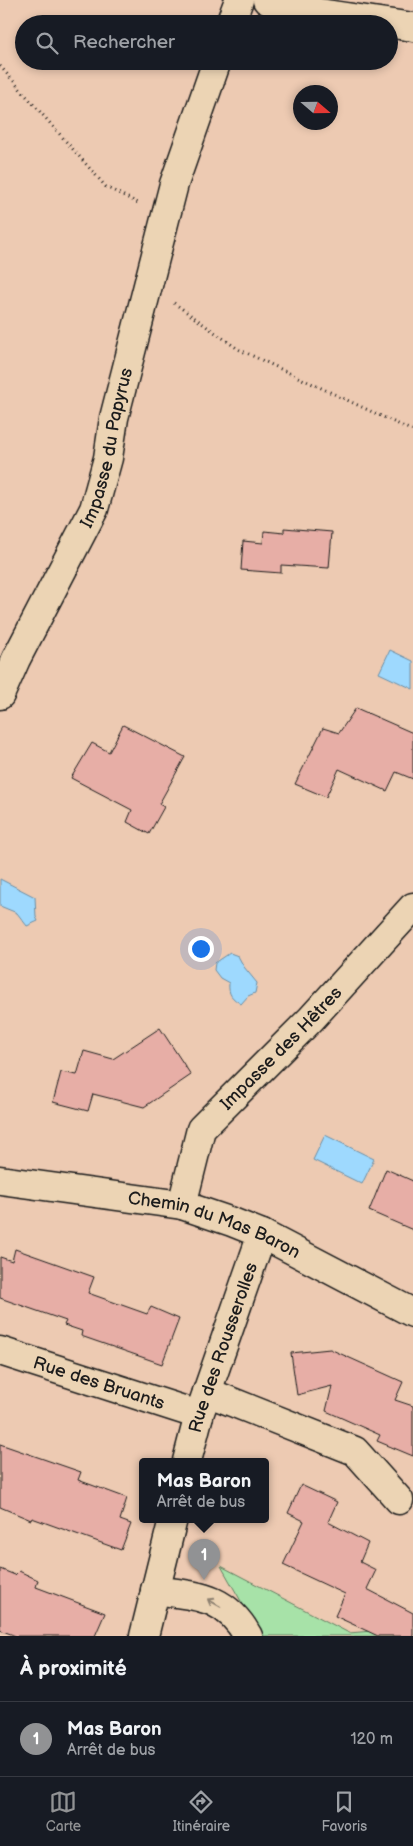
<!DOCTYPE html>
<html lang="fr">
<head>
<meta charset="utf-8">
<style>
  body { margin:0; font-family:"Balsamiq Sans",sans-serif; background:#242831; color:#f1f3f6 }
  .compass { position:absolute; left:293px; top:85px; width:45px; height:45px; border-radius:50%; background:#171b24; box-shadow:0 2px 8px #0003; rotate:110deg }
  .you { position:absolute; left:200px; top:948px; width:18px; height:18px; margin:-12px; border:4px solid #fff; border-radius:50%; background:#1a73e8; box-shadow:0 0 0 8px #1a73e833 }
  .badge { display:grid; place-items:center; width:32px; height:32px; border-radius:50%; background:#919294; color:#fff; font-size:16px; font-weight:700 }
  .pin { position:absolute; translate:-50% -41px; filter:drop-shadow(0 1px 2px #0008) }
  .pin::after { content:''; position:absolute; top:26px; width:18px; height:15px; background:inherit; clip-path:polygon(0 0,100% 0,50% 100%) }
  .popup { position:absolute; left:139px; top:1458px; width:130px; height:65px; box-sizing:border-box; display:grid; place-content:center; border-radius:5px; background:#171b24; filter:drop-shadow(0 1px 4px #0005); font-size:16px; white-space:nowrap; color:#9ea1a6 }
  .popup b { font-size:19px; color:#f1f3f6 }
  .popup::after { content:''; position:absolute; left:50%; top:100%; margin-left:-10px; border:10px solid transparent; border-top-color:#171b24 }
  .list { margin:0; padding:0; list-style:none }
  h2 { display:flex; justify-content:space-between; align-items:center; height:65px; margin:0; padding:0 20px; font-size:21px }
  h2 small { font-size:16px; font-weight:400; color:#9ea1a6 }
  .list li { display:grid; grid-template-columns:32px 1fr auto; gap:15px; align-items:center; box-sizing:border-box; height:75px; padding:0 20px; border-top:1px solid #363941 }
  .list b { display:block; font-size:19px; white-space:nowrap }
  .list p { margin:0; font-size:16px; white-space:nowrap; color:#9ea1a6 }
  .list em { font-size:16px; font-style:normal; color:#9ea1a6 }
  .icon { flex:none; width:28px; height:28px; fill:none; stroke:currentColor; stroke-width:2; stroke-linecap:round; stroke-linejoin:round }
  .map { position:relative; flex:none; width:413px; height:1636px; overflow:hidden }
  .search { position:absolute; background:#171b24; box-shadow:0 2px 8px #0003; left:15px; right:15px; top:15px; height:55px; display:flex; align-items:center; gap:12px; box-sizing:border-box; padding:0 18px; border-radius:28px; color:#9ea1a6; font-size:19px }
  .sheet { height:140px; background:#171b24 }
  nav { display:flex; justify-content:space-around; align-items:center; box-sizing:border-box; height:70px; border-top:1px solid #363941; background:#171b24; font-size:14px; color:#9ea1a6 }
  nav a { display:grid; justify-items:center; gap:2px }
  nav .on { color:#919294 }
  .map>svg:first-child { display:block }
  .green { fill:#a7e2a8; stroke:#627f62 }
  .water { fill:#9ed9fe; stroke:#6a8da4 }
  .building { fill:#e7aea6; stroke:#1c1c1c }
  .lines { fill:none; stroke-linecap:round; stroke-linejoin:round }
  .minor-casing { stroke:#1c1c1c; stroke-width:31 }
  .path { stroke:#1c1c1c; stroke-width:3; stroke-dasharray:1 4; stroke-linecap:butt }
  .minor { stroke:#ecd4b4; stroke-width:28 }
  .oneway { stroke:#8e8170 }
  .labels { text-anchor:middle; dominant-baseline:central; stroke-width:4.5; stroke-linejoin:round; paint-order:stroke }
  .street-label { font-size:18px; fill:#1c1c1c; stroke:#ecd4b4 }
</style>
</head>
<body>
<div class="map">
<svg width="413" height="1636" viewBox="0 0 413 1636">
  <rect width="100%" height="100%" fill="#edcab2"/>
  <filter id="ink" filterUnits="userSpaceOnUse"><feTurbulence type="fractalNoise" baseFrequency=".02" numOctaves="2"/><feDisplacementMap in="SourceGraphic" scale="10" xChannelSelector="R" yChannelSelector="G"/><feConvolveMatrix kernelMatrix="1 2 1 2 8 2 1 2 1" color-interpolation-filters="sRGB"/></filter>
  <g filter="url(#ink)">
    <path class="green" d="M221,1566l128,67 35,-3 10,6h-138l-6,-19z"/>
    <g class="water">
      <path d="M390,650l23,11v28l-34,-16z"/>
      <path d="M0,879l35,18 1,20 2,4 -11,5 -10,-13 -17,-7z"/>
      <path d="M230,953l8,3 6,11 13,16 -2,10 -7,3 -7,8c-9,-6 -13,-9 -12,-21l-9,-5 -6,-8 1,-7z"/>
      <path d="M325,1135l49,24 -12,25 -49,-24z"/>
    </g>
    <g class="building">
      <path d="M284,528l48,4 -3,36 -48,-3v8l-40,-3 2,-29 20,2 1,-12 20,2z"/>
      <path d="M356,708l57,25v46l-17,-7 -9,19 -48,-22 -13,28 -31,-13 28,-56 16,5z"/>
      <path d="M123,725l62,32 -26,47 5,3 -15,27 -22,-12 5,-12 -61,-32 21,-35 17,9z"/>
      <path d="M160,1028l31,47 -47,32 -51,-13 -5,17 -35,-9 8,-30 16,3 7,-24 29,8z"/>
      <path d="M386,1169l27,12v49l-44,-19z"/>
      <path d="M15,1249l79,28 -6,16 59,21 4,-7 28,12 -17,45 -81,-28 1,-5 -18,-6 2,-4 -66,-23v-41l12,4z"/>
      <path d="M330,1349l73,33 -8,18 18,6v50l-36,-15 3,-6 -54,-24 6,-25 -35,9 -6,-42z"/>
      <path d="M0,1444l81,28 -3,8 49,18 -7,22 11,4 -10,26 -89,-32 -1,2 -31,-13z"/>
      <path d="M301,1485l36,17 -9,20 40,21 -8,19 16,8 -9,19 46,24v23h-35l-43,-20 10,-22 -62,-29 21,-44 -16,-8z"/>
      <path d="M0,1569l15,6 4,-4 19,9 -2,7 69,26 -10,23h-79l-16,-6z"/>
    </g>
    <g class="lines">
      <g class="minor-casing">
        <g id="minor">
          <path d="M267,0l12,7 134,20"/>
          <path d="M230,24l9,-24"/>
          <path id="s1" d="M0,695l16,-36 78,-150 14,-51 6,-40 60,-234 43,-123"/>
          <path id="s2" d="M0,1180l182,25 50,17 30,12 151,79"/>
          <path id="s3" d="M182,1205l19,-76 110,-110 102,-112"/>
          <path id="s4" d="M0,1351l199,64"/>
          <path d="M207,1392l148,59 44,49"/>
          <path id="s5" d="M187,1461l12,-46 63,-181"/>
          <path d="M155,1590c42,6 70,5 93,46"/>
          <path d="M144,1636l29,-117"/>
        </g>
      </g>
      <g class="path">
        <path d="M0,66l106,121 32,16"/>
        <path d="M174,303l64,46 175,82"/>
      </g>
      <use href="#minor" class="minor"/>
    </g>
    <defs><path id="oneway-shaft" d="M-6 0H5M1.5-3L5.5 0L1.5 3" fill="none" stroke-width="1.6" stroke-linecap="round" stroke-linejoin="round" transform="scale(1.25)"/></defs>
    <use class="oneway" href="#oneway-shaft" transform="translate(214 1603) rotate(-150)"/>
  </g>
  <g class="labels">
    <g class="street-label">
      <text stroke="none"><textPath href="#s1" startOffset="271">Impasse du Papyrus</textPath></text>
      <text stroke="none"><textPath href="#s3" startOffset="192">Impasse des Hêtres</textPath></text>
      <text stroke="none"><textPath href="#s2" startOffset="220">Chemin du Mas Baron</textPath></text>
      <text stroke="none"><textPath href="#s5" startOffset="119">Rue des Rousserolles</textPath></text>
      <text stroke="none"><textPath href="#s4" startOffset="104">Rue des Bruants</textPath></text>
    </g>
  </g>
</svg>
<svg class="compass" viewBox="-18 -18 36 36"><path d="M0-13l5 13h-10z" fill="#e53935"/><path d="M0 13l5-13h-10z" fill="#9ea1a6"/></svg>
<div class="you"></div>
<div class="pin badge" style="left:204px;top:1580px">1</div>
<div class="popup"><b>Mas Baron</b>Arrêt de bus</div>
<div class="search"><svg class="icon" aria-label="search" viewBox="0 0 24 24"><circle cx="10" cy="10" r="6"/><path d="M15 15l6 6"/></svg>Rechercher</div>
</div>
<section class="sheet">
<h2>À proximité<small></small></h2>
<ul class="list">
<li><span class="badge">1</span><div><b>Mas Baron</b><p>Arrêt de bus</p></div><em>120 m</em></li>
</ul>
</section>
<nav>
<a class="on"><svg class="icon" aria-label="map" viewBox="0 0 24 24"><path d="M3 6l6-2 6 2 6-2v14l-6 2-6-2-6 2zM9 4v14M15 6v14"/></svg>Carte</a>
<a><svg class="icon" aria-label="directions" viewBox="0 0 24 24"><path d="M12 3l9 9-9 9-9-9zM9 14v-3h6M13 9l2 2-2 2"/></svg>Itinéraire</a>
<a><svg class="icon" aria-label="saved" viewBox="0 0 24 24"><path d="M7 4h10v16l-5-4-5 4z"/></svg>Favoris</a>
</nav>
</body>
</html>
